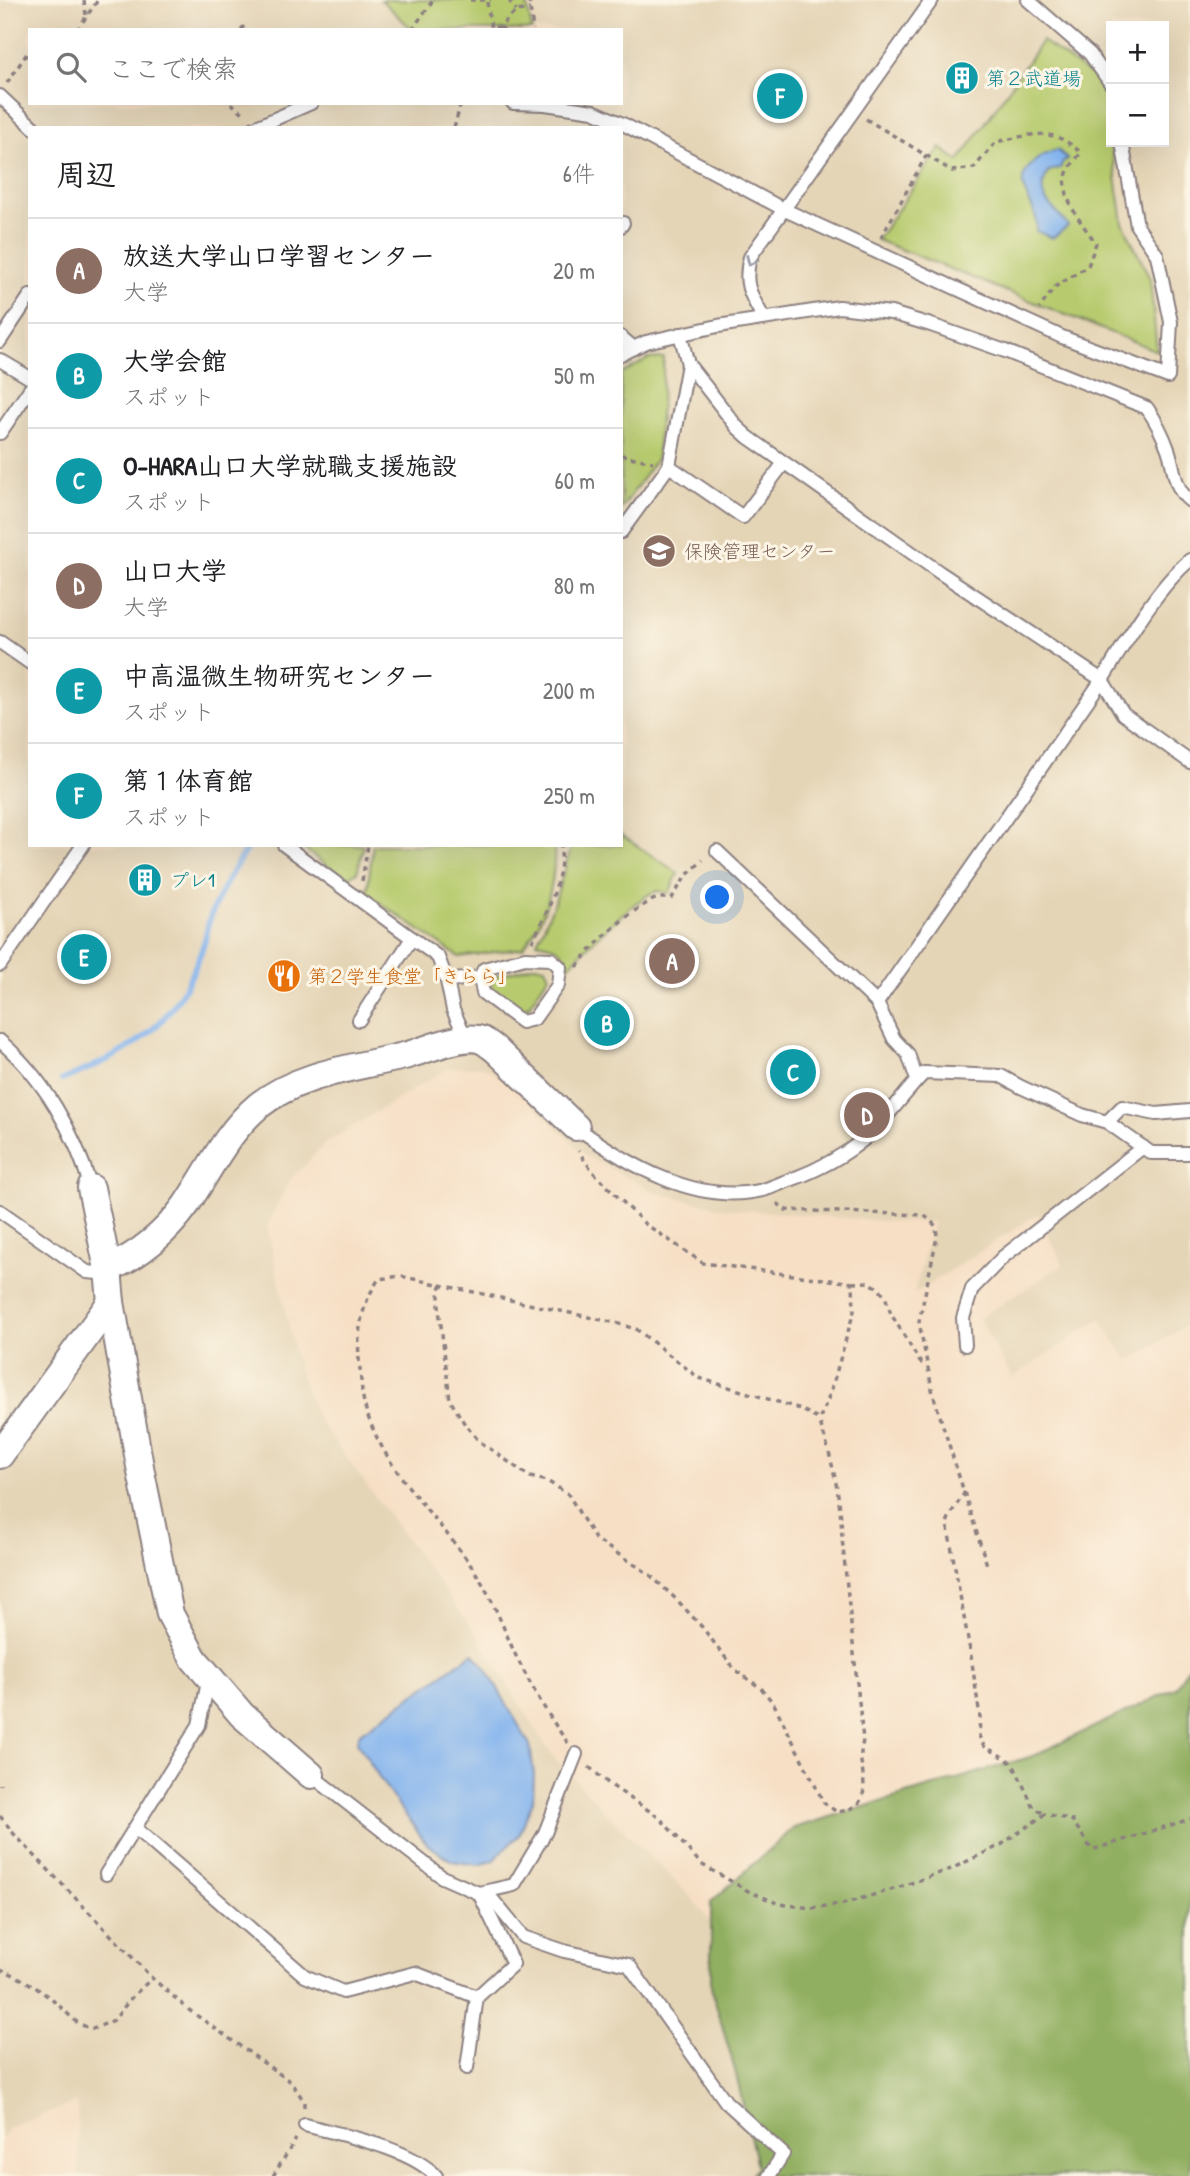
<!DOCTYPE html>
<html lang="ja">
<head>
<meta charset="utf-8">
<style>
  body { margin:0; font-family:"Patrick Hand","Klee One",sans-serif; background:#f2f2f2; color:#202124 }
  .controls { position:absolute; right:21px; top:21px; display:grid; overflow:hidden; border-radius:0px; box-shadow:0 7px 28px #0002 }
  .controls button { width:63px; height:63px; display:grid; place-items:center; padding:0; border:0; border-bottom:2px solid #e0e0e0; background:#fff; color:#202124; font:35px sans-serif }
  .you { position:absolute; left:718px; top:898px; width:24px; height:24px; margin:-18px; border:5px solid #fff; border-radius:50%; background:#1a73e8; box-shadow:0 0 0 10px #1a73e833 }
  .badge { display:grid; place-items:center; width:46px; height:46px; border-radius:50%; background:#db2777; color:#fff; font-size:23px; font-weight:700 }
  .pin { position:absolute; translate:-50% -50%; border:4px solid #fff; box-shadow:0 2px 7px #0006 }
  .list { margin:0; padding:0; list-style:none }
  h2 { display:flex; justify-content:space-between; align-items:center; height:91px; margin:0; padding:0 28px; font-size:30px }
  h2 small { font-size:23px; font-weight:400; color:#757577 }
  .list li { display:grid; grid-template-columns:46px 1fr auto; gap:21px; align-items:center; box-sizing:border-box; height:105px; padding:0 28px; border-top:2px solid #e0e0e0 }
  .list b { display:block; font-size:26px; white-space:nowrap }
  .list p { margin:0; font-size:23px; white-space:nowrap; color:#757577 }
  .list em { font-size:23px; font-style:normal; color:#757577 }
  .icon { flex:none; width:38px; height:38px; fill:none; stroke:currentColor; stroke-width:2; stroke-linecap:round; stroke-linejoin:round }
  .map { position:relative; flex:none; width:1190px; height:2176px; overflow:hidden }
  .search { position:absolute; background:#fff; box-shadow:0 7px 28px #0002; left:28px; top:28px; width:595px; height:77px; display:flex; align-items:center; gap:18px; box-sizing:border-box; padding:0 24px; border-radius:0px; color:#757577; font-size:26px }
  .panel { position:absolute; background:#fff; box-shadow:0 7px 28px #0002; left:28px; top:126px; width:595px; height:721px; border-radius:0px }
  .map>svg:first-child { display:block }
  .built { fill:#e5d5b7; fill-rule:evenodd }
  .green { fill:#b7cb6e; stroke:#6c7654; stroke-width:2 }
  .forest { fill:#91af61; stroke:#5a684e; stroke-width:2 }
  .water { fill:#82b3ee; stroke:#526a94; stroke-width:2 }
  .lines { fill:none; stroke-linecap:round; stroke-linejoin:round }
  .stream { stroke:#82b3ee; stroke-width:6 }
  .lane-casing { stroke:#8c8080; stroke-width:16 }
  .street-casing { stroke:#8c8080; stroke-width:30 }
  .path { stroke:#8c8080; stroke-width:3.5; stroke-dasharray:5 5; stroke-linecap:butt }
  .lane { stroke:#fff; stroke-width:12 }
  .street { stroke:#fff; stroke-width:26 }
  .oneway { stroke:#9c9ca7 }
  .labels { text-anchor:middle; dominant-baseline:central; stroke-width:6; stroke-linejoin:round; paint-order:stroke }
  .culture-label { font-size:19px; fill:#0d838f; stroke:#fcf5e5; text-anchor:start }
  .education-label { font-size:19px; fill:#785e54; stroke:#fcf5e5; text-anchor:start }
  .food-label { font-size:19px; fill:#c56008; stroke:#fcf5e5; text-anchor:start }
</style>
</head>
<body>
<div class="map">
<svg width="1190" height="2176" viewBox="0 0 1190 2176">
  <rect width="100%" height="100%" fill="#fcf5e5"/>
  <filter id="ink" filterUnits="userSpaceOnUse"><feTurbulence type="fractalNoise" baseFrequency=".0143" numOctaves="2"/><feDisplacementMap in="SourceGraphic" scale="14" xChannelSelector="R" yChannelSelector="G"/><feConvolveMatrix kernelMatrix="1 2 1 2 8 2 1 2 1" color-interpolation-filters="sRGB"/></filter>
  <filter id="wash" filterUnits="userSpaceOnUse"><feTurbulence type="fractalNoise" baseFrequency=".00686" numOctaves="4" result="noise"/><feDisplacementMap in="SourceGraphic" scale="28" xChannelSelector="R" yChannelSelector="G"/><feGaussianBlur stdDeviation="1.57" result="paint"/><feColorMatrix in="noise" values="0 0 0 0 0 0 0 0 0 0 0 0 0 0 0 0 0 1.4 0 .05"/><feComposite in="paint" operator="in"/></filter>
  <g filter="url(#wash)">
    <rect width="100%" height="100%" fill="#f6dfc5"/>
    <path class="built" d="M0,0h1190v1323l-61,38 -29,-42 -88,59 -33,-60 84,-53 -25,-51 -124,80 19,-72h-36l-176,-14 -66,-16 -69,-36 -71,-69 -31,-20 -35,1 -122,74 -38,39 -22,45 31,142 19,50 153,207 83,131 51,55 87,86 222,279h-834l-2,-74 -69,26 -8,12zM1111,26h53v116h-53zM30,30h591v73h-591zM30,128h591v717h-591z"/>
    <g class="green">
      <path d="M381,0h145l6,30h-119z"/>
      <path d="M1042,41l60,42 21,140 27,56 7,72 -280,-111 63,-92 19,13z"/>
      <path d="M664,358l-7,100 -36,51v-135l27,-15z"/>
      <path d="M621,835l57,38 -9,20c-3,0 -7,-2 -11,-2 -18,2 -77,61 -90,76 -6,-21 -10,-21 -31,-25l17,-38 18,-59h49z"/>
      <path d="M299,845h65l-7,27 -12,7z"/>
      <path d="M373,845h181c2,37 -8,74 -31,103l-64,9 -92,-63z"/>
      <path d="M536,965l9,2 4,8 -21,32 -8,2c-15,-9 -30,-14 -29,-32z"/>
    </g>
    <path class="forest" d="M1190,1663v513h-439l6,-10 -21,-92 -25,-87v-85l83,-74 239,-72 143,-68z"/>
    <g class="water">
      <path d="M1058,150l10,10 -5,2 -3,6 -11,3c-18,29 5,33 19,55l-16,12 -16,-7c5,-30 -30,-43 -3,-68 7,-7 15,-11 25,-13z"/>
      <path d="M473,1653l13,15 44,77 4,29 -1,27 -14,34 -26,26 -15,4 -26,-4 -25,-17 -39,-53 -31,-49 3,-9z"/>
    </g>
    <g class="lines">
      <path class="stream" d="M62,1080c74,-30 114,-54 141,-134 4,-10 4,-21 8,-31 8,-20 25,-53 39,-70"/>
    </g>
  </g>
  <g filter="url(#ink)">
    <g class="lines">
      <g class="lane-casing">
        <g id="lane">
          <path d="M1028,0l62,54 21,30"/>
          <path d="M0,96l34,32"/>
          <path d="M513,103l32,1 48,7 32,14 160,85 277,127 106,40 3,-55 -14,-67 -20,-29 -15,-84"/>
          <path d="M254,128l57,-25"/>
          <path d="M621,226l2,-3"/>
          <path d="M763,317c-13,-23 -20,-33 -13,-60l182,-257"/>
          <path d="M680,334l8,30 49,63 11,10 191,135 163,108 21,34 67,48"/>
          <path d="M621,337l13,11"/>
          <path d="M0,341l30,-45"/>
          <path d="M621,354l25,-12 72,-16 121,-19 52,6 40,12 74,26 142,57c9,13 16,27 21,41 7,19 5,39 22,52"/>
          <path d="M0,360l30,18"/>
          <path d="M688,364l-19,102 74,51 41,-54"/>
          <path d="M0,433l30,-44"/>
          <path d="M621,532l48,-66"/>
          <path d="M0,642l30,21"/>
          <path d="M284,845l154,112 9,24 6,29 13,28"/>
          <path d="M717,851l160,152 225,-323c23,-37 55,-93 88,-120"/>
          <path d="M0,965l83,-120"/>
          <path d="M447,981l33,-4 4,-8 41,-11 26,1 9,8 -2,18 -24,34 -12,3 -39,-29 -3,-16"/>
          <path d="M877,1003l17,36 14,15 9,26"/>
          <path d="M359,1020l53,-82"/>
          <path d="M0,1041c44,37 75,92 91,147"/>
          <path d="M1107,1122l15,-15 34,7 34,-3"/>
          <path d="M576,1127c51,37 120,79 187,63 10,-3 20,-8 30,-11 24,-9 49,-22 70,-39 23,-19 40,-46 61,-67l77,3 20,11 61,28 25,7 44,31h39"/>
          <path d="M0,1211l87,61 11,1 10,-4"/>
          <path d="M965,1345l-2,-27 9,-29 31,-32 140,-110"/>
          <path d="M311,1775l131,102 50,22 31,38 41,14 65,14 97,137 57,52 -14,22"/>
          <path d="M135,1828l170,148 38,16 72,-19 62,24"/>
          <path d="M106,1874l93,-149 10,-48"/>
          <path d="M467,2068l10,-71 36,-33 -34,-71 35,-8 31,-52 31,-79"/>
          <path d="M305,2125c37,10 105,23 131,51"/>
        </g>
      </g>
      <g class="street-casing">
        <g id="street">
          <path d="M91,1188l17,81 3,33 30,170 29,142 24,45 48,56 69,60"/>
          <path d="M108,1269c31,-14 58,-36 78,-64 23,-34 40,-72 72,-99 41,-33 97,-38 146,-50 20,-5 59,-23 78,-16 4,2 9,6 13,9l81,78"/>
          <path d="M0,1455l111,-153"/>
        </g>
      </g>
      <g class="path">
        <path d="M84,0l2,15"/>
        <path d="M470,0h21"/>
        <path d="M509,0l7,11"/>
        <path d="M529,0l4,30"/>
        <path d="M487,2l4,26 9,-1"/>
        <path d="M77,30l21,-30"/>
        <path d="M241,30l5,-7"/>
        <path d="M412,30l21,-30"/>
        <path d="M504,30l-4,-3 16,-16 14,-2"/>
        <path d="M7,83l23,-34"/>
        <path d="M231,103l15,12"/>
        <path d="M866,119l86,52 22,-3 22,-26c35,-7 56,-17 85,11 -5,6 -14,16 -15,24 -4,24 17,48 30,66l-8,23 -33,21 -16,22"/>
        <path d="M454,128l7,-25"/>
        <path d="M881,238l46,-84"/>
        <path d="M621,455l32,7"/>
        <path d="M362,881l6,-36"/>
        <path d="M532,942c15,-29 32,-63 29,-97"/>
        <path d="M577,967c14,-21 51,-55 74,-66 6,-4 14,-3 21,-3l14,-22 17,-16"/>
        <path d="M777,1203l9,7 138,5 12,11 1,11 -18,85 14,72 55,174"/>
        <path d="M853,1283l15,-1 9,5 8,9 6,18 29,48 6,4"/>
        <path d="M442,1284l-3,7v18l11,91 16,26 13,15 51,36 17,4 21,13 27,45 54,35 28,26 25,27 33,43 26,18 13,16 50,99 13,9c33,-4 28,-25 24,-50 -1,-7 1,-15 2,-22l-21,-202c-1,-40 -10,-80 -23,-118"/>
        <path d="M965,1492l-15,23 -3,8 24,133 9,61 -1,19 5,10 24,14 7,8 19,40 11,6"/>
        <path d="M568,1743c-20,-27 -37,-57 -52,-87 -10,-22 -19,-46 -31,-68 -35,-63 -99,-109 -120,-181 -4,-15 -4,-32 -6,-47 -2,-30 3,-57 20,-81l21,-3 216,47 20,6 63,49 102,31 18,11 11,-26 24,-83 -1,-28 -150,-20 -59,-40 -50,-50 -16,-22"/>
        <path d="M589,1767l20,17 51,34 41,46 49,28 30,12 31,4 32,-4 54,-16 54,-19 50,-24 44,-31 27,6 20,30 98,-31"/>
        <path d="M0,1784v1"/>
        <path d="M0,1816l14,18 138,144 37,32 102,72 13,19v9"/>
        <path d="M0,1969c21,8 40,20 57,35 16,13 15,19 36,25l21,-9 17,-22 21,-20"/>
        <path d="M273,2176l23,-37"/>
      </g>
      <use href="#lane" class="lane"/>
      <use href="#street" class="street"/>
    </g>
    <defs><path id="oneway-chevron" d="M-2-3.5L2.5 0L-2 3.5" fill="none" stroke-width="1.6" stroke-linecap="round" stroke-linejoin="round" transform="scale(1.75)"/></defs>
    <use class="oneway" href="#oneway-chevron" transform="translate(751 261) rotate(113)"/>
  </g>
  <defs>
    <g id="building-disc" transform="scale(1.75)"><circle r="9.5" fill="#0f9aa8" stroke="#fcf5e5"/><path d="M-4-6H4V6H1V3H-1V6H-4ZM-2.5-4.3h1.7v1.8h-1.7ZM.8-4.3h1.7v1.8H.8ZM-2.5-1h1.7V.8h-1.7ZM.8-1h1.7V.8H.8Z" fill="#fff"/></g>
    <g id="university-disc" transform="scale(1.75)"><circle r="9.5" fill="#8d6e63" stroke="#fcf5e5"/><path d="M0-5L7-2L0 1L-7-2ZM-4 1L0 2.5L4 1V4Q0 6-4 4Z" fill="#fff"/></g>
    <g id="restaurant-disc" transform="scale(1.75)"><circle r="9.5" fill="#e8710a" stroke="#fcf5e5"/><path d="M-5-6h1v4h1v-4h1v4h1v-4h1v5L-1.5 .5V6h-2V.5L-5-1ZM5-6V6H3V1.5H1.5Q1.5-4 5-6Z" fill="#fff"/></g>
  </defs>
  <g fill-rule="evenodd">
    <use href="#building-disc" x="962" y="78"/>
    <use href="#university-disc" x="659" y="551"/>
    <use href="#building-disc" x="145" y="880"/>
    <use href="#restaurant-disc" x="284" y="976"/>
  </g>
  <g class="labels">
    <g class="culture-label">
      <text x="986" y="78">第２武道場</text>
      <text x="170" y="880">プレ1</text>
    </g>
    <g class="education-label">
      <text x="684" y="551">保険管理センター</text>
    </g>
    <g class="food-label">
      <text x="308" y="976">第２学生食堂「きらら」</text>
    </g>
  </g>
</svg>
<div class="controls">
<button>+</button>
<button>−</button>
</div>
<div class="you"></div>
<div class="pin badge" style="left:672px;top:961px;background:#8d6e63">A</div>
<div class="pin badge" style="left:607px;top:1023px;background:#0f9aa8">B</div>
<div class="pin badge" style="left:793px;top:1072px;background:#0f9aa8">C</div>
<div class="pin badge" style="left:867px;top:1115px;background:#8d6e63">D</div>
<div class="pin badge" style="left:84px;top:957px;background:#0f9aa8">E</div>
<div class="pin badge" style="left:780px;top:96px;background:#0f9aa8">F</div>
<div class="search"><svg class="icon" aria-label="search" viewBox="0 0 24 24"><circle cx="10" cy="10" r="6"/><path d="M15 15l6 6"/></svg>ここで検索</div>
<section class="panel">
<h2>周辺<small>6件</small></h2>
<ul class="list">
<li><span class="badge" style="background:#8d6e63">A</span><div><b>放送大学山口学習センター</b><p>大学</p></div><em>20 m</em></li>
<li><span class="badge" style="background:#0f9aa8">B</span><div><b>大学会館</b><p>スポット</p></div><em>50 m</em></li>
<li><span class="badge" style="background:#0f9aa8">C</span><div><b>O-HARA山口大学就職支援施設</b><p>スポット</p></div><em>60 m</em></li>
<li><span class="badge" style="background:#8d6e63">D</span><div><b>山口大学</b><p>大学</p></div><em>80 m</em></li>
<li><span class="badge" style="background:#0f9aa8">E</span><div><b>中高温微生物研究センター</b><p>スポット</p></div><em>200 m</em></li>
<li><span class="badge" style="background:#0f9aa8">F</span><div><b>第１体育館</b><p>スポット</p></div><em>250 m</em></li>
</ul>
</section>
</div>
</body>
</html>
